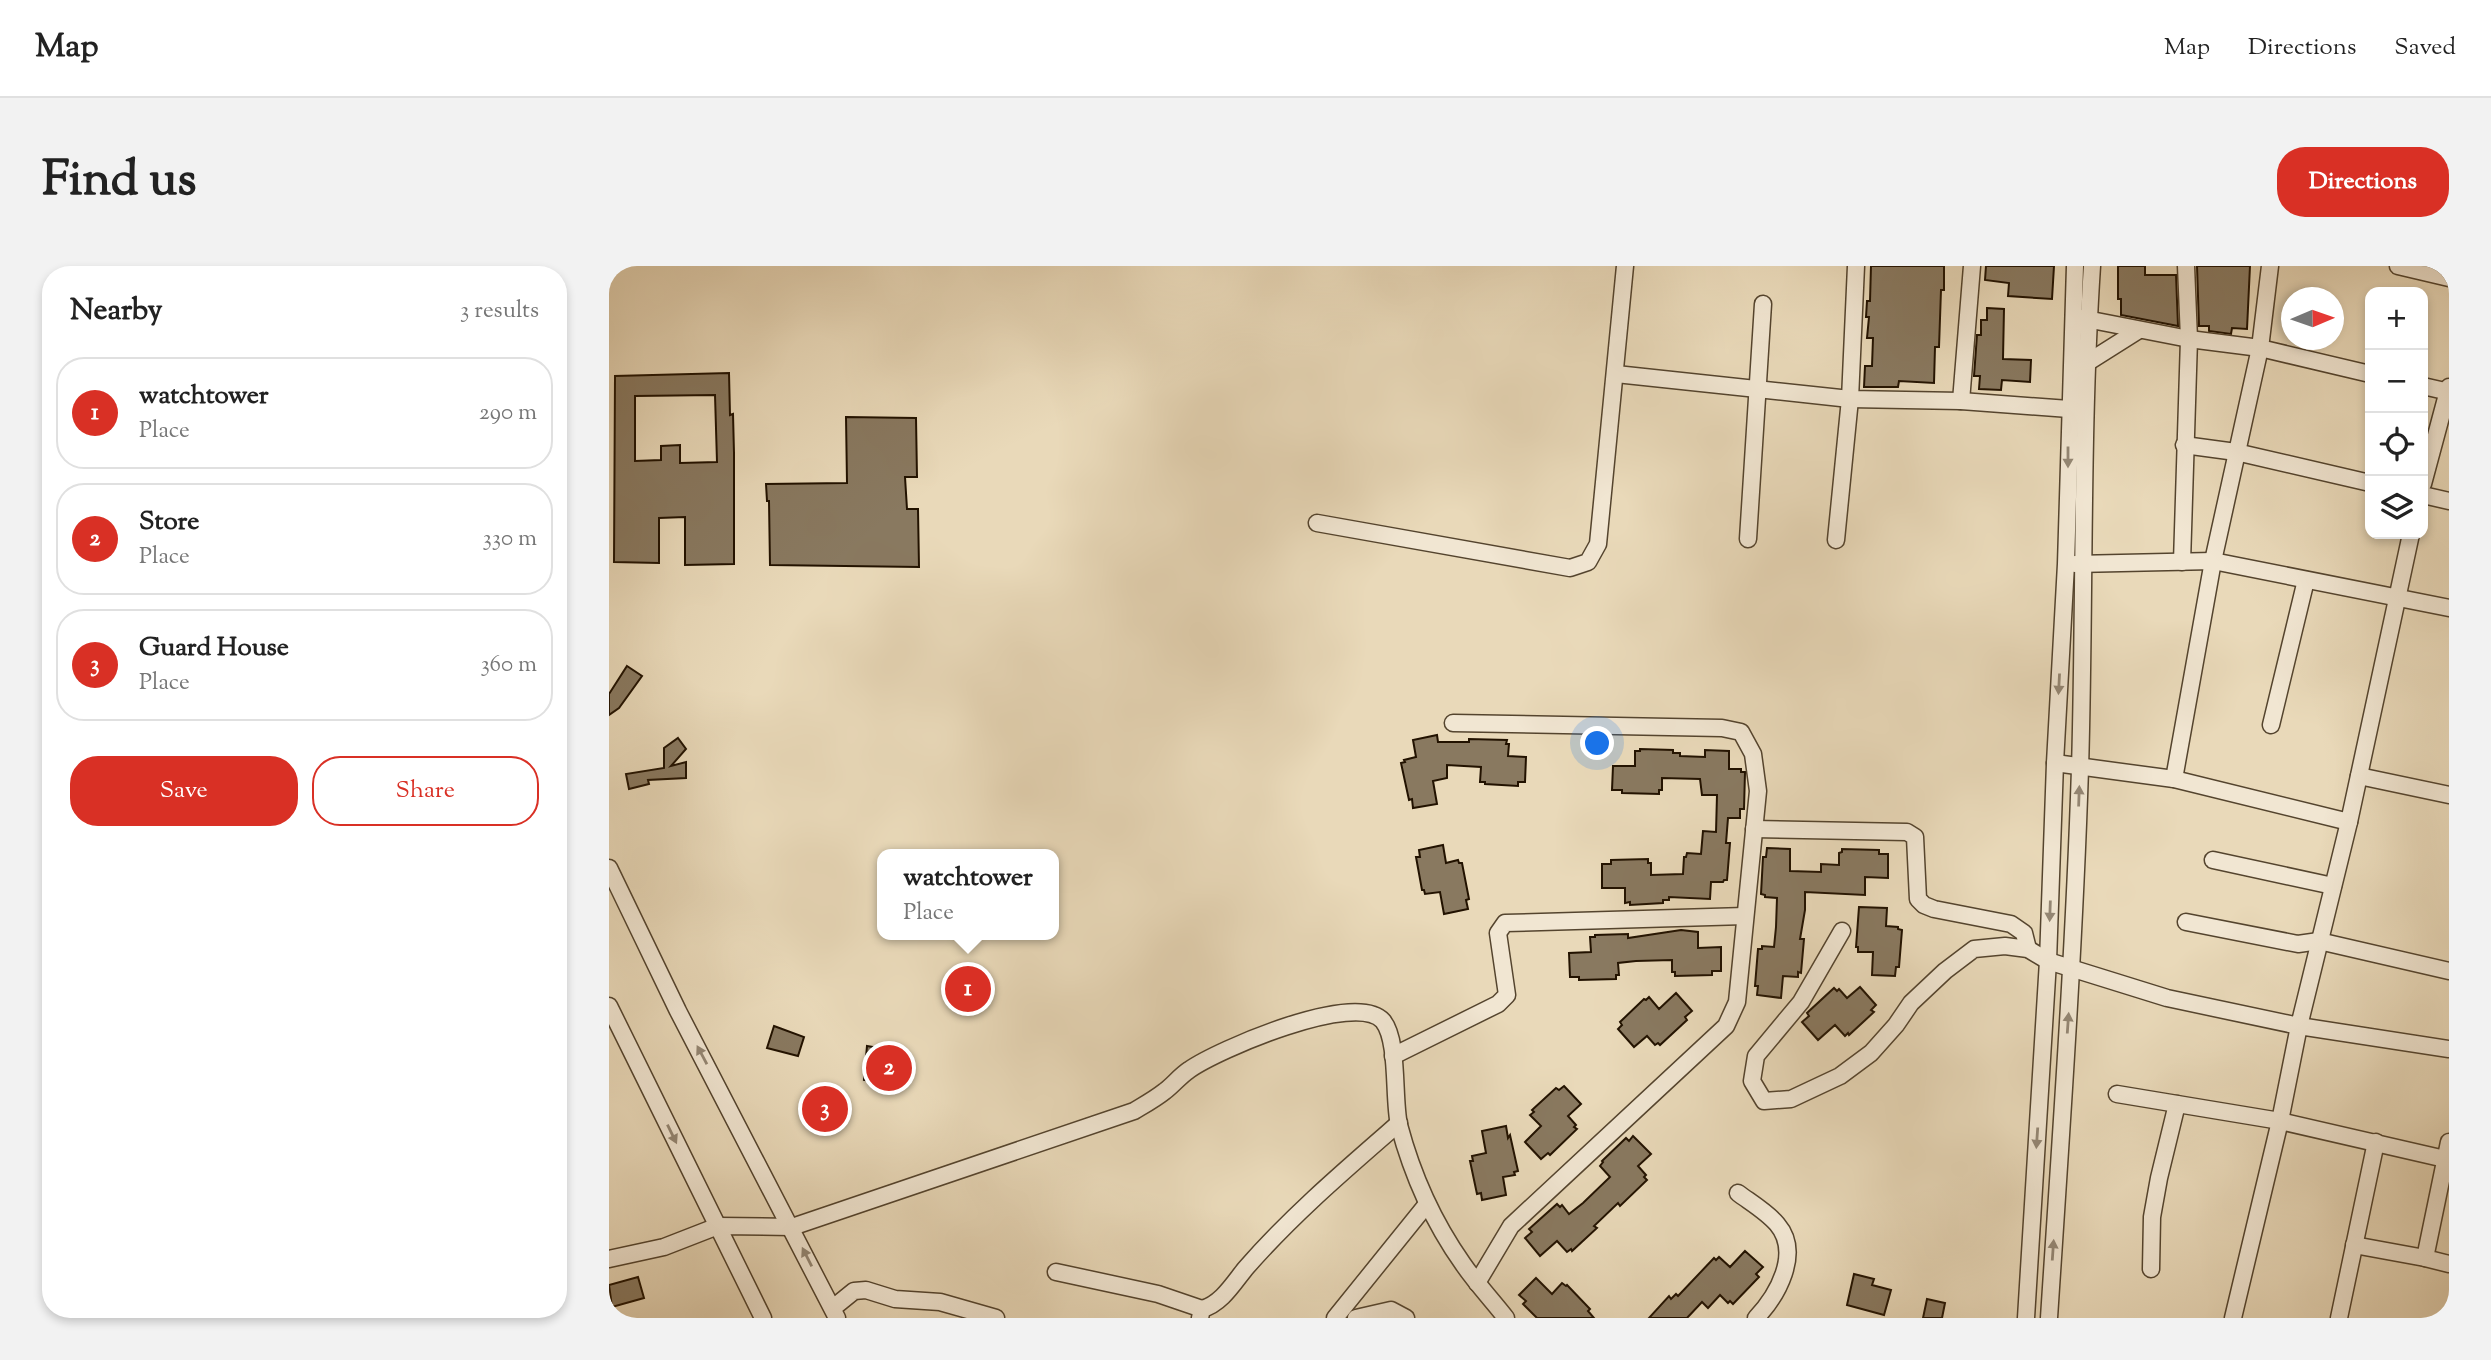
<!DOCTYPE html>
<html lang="en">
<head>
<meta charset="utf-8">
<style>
  body { margin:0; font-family:"Sorts Mill Goudy",serif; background:#f2f2f2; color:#222 }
  .controls { position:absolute; right:21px; top:21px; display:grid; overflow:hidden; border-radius:14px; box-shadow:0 4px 10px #0003 }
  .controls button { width:63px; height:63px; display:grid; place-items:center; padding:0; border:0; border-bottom:2px solid #e0e0e0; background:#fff; color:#222; font:35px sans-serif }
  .compass { position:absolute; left:1672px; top:21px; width:63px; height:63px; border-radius:50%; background:#fff; box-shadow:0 4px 10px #0003; rotate:88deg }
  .you { position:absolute; left:989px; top:478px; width:24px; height:24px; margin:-18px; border:5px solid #fff; border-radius:50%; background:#1a73e8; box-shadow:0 0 0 10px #1a73e833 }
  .badge { display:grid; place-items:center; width:46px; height:46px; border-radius:50%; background:#d93025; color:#fff; font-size:23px; font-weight:700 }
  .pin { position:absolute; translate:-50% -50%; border:4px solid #fff; box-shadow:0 2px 7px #0006 }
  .popup { position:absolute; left:268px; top:583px; width:182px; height:91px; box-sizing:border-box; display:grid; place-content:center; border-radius:14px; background:#fff; filter:drop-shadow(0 2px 5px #0005); font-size:23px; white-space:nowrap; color:#767676 }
  .popup b { font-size:26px; color:#222 }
  .popup::after { content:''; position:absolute; left:50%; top:100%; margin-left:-14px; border:14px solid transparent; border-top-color:#fff }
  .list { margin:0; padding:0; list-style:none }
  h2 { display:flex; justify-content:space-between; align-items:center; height:91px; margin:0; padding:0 28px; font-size:30px }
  h2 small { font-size:23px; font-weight:400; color:#767676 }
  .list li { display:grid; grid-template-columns:46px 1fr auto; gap:21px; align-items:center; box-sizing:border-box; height:112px; margin:0 14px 14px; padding:0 14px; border:2px solid #e0e0e0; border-radius:28px }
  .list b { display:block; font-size:26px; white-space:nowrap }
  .list p { margin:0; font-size:23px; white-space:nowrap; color:#767676 }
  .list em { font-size:23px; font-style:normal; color:#767676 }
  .actions { display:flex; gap:14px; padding:21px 28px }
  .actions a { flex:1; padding:16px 0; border:2px solid #d93025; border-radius:28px; text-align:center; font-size:24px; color:#d93025 }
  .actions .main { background:#d93025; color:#fff }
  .icon { flex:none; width:38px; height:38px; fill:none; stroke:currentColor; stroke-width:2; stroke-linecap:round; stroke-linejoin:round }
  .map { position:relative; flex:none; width:1840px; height:1052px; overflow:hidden; border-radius:28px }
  header { display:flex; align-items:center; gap:42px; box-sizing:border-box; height:98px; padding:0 35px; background:#fff; border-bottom:2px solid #e0e0e0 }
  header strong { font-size:33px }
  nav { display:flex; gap:38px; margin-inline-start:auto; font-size:24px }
  .intro { display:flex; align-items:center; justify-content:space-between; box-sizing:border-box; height:168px; padding:0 42px }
  h1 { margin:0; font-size:49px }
  .button { padding:18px 32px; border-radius:28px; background:#d93025; color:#fff; font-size:24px; font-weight:700 }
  main { display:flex; gap:42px; padding:0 42px }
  aside { flex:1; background:#fff; border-radius:28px; box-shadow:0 4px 10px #0003 }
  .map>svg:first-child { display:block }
  .building { fill:#897960; stroke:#221200; stroke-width:2; fill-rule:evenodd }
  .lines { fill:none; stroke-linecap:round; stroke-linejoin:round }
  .minor-casing { stroke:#54442e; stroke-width:19 }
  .minor { stroke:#f1e6d2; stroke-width:16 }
  .oneway { fill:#948774 }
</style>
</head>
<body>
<header>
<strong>Map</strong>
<nav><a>Map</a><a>Directions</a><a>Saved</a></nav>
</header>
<div class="intro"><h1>Find us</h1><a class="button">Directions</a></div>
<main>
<aside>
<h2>Nearby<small>3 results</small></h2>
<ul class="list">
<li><span class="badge">1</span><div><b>watchtower</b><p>Place</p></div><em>290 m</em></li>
<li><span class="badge">2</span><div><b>Store</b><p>Place</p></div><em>330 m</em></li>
<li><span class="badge">3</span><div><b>Guard House</b><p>Place</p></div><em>360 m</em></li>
</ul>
<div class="actions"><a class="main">Save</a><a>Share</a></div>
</aside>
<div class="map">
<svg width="1840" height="1052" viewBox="0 0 1840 1052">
  <rect width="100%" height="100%" fill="#e9d9b9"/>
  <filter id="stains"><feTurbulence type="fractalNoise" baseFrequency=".00286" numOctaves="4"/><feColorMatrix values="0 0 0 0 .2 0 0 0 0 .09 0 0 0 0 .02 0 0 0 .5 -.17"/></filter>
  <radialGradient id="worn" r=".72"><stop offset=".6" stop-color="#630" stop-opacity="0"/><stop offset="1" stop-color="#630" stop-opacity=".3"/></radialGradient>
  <g class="building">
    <path d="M1262,0h73v24h-3l-2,57h-4l-1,36 -35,-2 -1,6h-34l1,-21h7l1,-28h-6l2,-21h-3l1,-16h3z"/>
    <path d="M1377,0h68l-2,33 -44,-3 1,-13 -24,-3z"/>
    <path d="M1509,0h27v9h31l2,51 -57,-11v-16h-3z"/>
    <path d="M1588,0h53l-3,63 -15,-1 -1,6 -22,-3v-5h-10z"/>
    <path d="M1378,42l17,1 -1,50 28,1 -1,22 -28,-2 -1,10 -22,-1 1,-13h-6l3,-41h4v-15h6z"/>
    <path d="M120,107l1,42 3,-1 1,39v111l-49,1v-48l-26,1v45l-45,-1 1,-186zM106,129l2,67 -37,1v-18l-19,1v14l-26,1v-65z"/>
    <path d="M237,151l70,1 1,59h-12l2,32h11l1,58 -149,-2 -1,-64h-2l-1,-17 81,-1z"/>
    <path d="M18,400l15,10 -23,32 -10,7v-21z"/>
    <path d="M828,469l1,7h31v-3l38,1 -1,4h3l-1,12 18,1 -1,25h-7v4l-33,-2v-2h-5l1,-15 -34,-2v13l-14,3 4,23 -24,4 -1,-9 -3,1 -8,-37 4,-1 -1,-2 12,-3 -3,-17z"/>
    <path d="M69,472l8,11 -15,17 15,-4v16l-38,2 1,4 -20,5 -3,-15 38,-6v-20z"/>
    <path d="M1031,483l33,1v3h7v3l25,1v-7l24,1v18h12v3h4l-1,37h-4v9h-12l-2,25h4l-3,37h-3l-1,2h-12l-1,17 -41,-2v3h-6v3l-33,2v-3l-5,1v-15h-23v-24h9v-4l37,-1v4h3v12l32,-1 1,-17h2l1,-4 14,1 2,-23 13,1 1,-37h-15l-2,-16 -38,-1v12h-3v4l-37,-1v-3h-10l1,-24h22v-15h5z"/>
    <path d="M834,579l3,18 12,-3 1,3h3l7,36 -3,1 2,9 -24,5 -4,-22 -15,2 -1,-4h-2l-6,-33h4l-1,-7z"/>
    <path d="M1158,582l23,1v22l31,1v-8l18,1v-12l3,-1v-3l37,1v4h9v24l-23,-1v18l-60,-3v18l-5,29h4l-3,34 -3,-1v5l-15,-1 -2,22 -24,-3 1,-9h-3l3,-37h4v-3l12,1 2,-20 1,-29 -12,-1v-2l-4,-1 2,-37h3z"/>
    <path d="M1250,641l28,1 -1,18 12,1v2l4,1 -3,37h-3l-1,9 -23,-1 1,-23h-15v-5h-2z"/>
    <path d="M1072,664l17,2v16l23,-1v24h-9v4l-37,1v-4h-3v-12l-36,1 -18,2 1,12h-3v4l-37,1v-3h-9l-1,-24 22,-1 -1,-15h5v-2l33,-1v4z"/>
    <path d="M1251,721l16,18 -5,5 3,2 -25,23 -1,-2 -3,3 -10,-11 -17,15 -16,-18 7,-6 -2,-3 27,-25 3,3 2,-2 8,9z"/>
    <path d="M1067,727l16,18 -7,6 2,3 -27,25 -2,-2 -3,2 -8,-9 -13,11 -16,-18 4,-4 -2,-3 24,-23 2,1 3,-3 10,12z"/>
    <path d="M165,760l30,11 -6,19 -31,-8z"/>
    <path d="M258,780l30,5 -5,33 -28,-4z"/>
    <path d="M955,820l17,18 -13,12 8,9 -2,2 3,2 -27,26 -2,-2 -7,6 -16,-17 16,-16 -11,-11 4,-3 -2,-2 24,-22 3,2z"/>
    <path d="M897,860l2,12 2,-3 8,36 -4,1 1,3 -12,2 3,18 -24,5 -1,-7 -4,1 -7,-33h3l-1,-5 14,-3 -4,-22z"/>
    <path d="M1024,870l18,18 -13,12 8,9 -2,2 3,3 -27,26 -2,-3 -24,23 3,2 -25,23 -1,-2 -4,3 -10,-11 -17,15 -15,-18 7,-6 -3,-3 28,-25 3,3 2,-2 7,9 14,-11 27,-26 -10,-11 3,-4 -1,-1 24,-23 3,3z"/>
    <path d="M1136,985l18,16 -7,7 3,3 -26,27 -3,-3 -2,2 -8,-8 -12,13 -6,-6 -15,16h-38l20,-22 2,3 5,-5 2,2 36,-38 2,2 3,-3 11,10z"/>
    <path d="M1245,1008l20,5 -2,6 19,5 -7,25 -37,-10z"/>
    <path d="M29,1011l6,21 -32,9 -3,-22z"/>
    <path d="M927,1012l16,16 10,-11 4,3 1,-1 23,24 -2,2 6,7h-57l-14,-14 3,-3 -7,-6z"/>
    <path d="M1318,1033l18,4 -3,15h-19z"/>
  </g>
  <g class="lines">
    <g class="minor-casing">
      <g id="minor">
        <path d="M1789,0l51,12"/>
        <path d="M1472,52l108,21 71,9 110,26"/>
        <path d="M1473,100l57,-36"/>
        <path d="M1007,108l234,25 111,2 108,8"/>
        <path d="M1814,120l26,6"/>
        <path d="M1352,135l11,-135"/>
        <path d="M1575,179l52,7 134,31"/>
        <path d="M1814,218l26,-97"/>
        <path d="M1814,229l26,6"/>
        <path d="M708,257l253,45 18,-6 10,-18 27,-278"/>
        <path d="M1139,273l15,-235"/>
        <path d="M1227,274l14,-141 6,-133"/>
        <path d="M1573,296l7,-223 -3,-73"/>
        <path d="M1466,298l138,-3 236,47"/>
        <path d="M844,457l269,5 19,4 12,22 5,37 -21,211 -11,24 -215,200 -34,57"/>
        <path d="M1662,459l35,-145"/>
        <path d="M1446,497l119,16 175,43 62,-288"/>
        <path d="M1750,510l90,19"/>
        <path d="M1565,513l39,-218 47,-213 10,-82"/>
        <path d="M1145,563l153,3 8,5 3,62 6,6 10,4 77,15 13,9 4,16"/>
        <path d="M1604,594l120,26"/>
        <path d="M0,602l69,143 159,307"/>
        <path d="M1577,656l112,22 21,-3 130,30"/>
        <path d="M1233,665l-41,71 -45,54 -4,25 12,20 27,-2 49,-23 31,-23 25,-28 15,-22 34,-32 29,-22 31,-3 23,3 20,12 119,37 132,28 50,-204"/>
        <path d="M0,740l154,312"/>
        <path d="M784,790l105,-52 9,-9 -9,-62 7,-10 240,-7"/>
        <path d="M1508,828l163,27 165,38"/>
        <path d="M1840,876l-24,116 24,6"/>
        <path d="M1129,927c12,9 29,19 39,31 25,29 0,72 -21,94"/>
        <path d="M1745,979l71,13"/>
        <path d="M0,993l55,-12 54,-21 74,1 342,-116c10,-6 21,-12 31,-20 8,-6 15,-15 24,-21 28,-20 167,-80 194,-49 16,20 10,77 16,104 13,49 35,98 64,139 13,19 29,36 43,54"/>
        <path d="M1542,1003l1,-52 7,-39 18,-74"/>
        <path d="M447,1006l102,22 44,15"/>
        <path d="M224,1042l21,-17 12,-1 29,9 45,3 56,16"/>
        <path d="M591,1052l2,-9c19,-5 31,-25 43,-40 46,-53 100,-99 154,-146"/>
        <path d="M726,1052l92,-114"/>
        <path d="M747,1052l35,-8 15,8"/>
        <path d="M1417,1052l22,-357 7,-198 11,-199 9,-298"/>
        <path d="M1440,1052c12,-183 25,-366 31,-549 5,-168 1,-336 12,-503"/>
        <path d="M1624,1052l47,-197 19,-95 150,23"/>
        <path d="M1730,1052l37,-176"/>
      </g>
    </g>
    <use href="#minor" class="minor"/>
  </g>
  <defs><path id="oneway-solid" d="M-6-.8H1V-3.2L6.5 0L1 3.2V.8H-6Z" transform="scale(1.75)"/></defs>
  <g class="oneway">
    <use href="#oneway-solid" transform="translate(1459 191) rotate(90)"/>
    <use href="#oneway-solid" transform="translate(1450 418) rotate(93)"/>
    <use href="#oneway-solid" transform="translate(1470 530) rotate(-88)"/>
    <use href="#oneway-solid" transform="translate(1441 645) rotate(92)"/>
    <use href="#oneway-solid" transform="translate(1459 757) rotate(-86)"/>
    <use href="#oneway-solid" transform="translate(93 789) rotate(-118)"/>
    <use href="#oneway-solid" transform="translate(63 868) rotate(64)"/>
    <use href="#oneway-solid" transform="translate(1428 872) rotate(94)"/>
    <use href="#oneway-solid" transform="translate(1444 984) rotate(-86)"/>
    <use href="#oneway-solid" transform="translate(198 991) rotate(-117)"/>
  </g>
  <rect width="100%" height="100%" filter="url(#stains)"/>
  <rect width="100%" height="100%" fill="url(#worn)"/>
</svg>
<div class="controls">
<button>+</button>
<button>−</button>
<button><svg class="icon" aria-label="locate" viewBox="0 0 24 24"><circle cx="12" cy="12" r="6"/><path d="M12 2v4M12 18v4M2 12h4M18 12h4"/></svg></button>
<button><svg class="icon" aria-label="layers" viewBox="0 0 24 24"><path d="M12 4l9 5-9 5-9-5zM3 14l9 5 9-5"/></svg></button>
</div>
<svg class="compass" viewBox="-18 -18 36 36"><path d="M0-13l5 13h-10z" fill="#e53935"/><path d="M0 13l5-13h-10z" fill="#767676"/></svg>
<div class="you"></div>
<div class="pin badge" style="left:359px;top:723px">1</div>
<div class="popup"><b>watchtower</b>Place</div>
<div class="pin badge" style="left:280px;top:802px">2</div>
<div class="pin badge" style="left:216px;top:843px">3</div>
</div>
</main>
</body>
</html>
